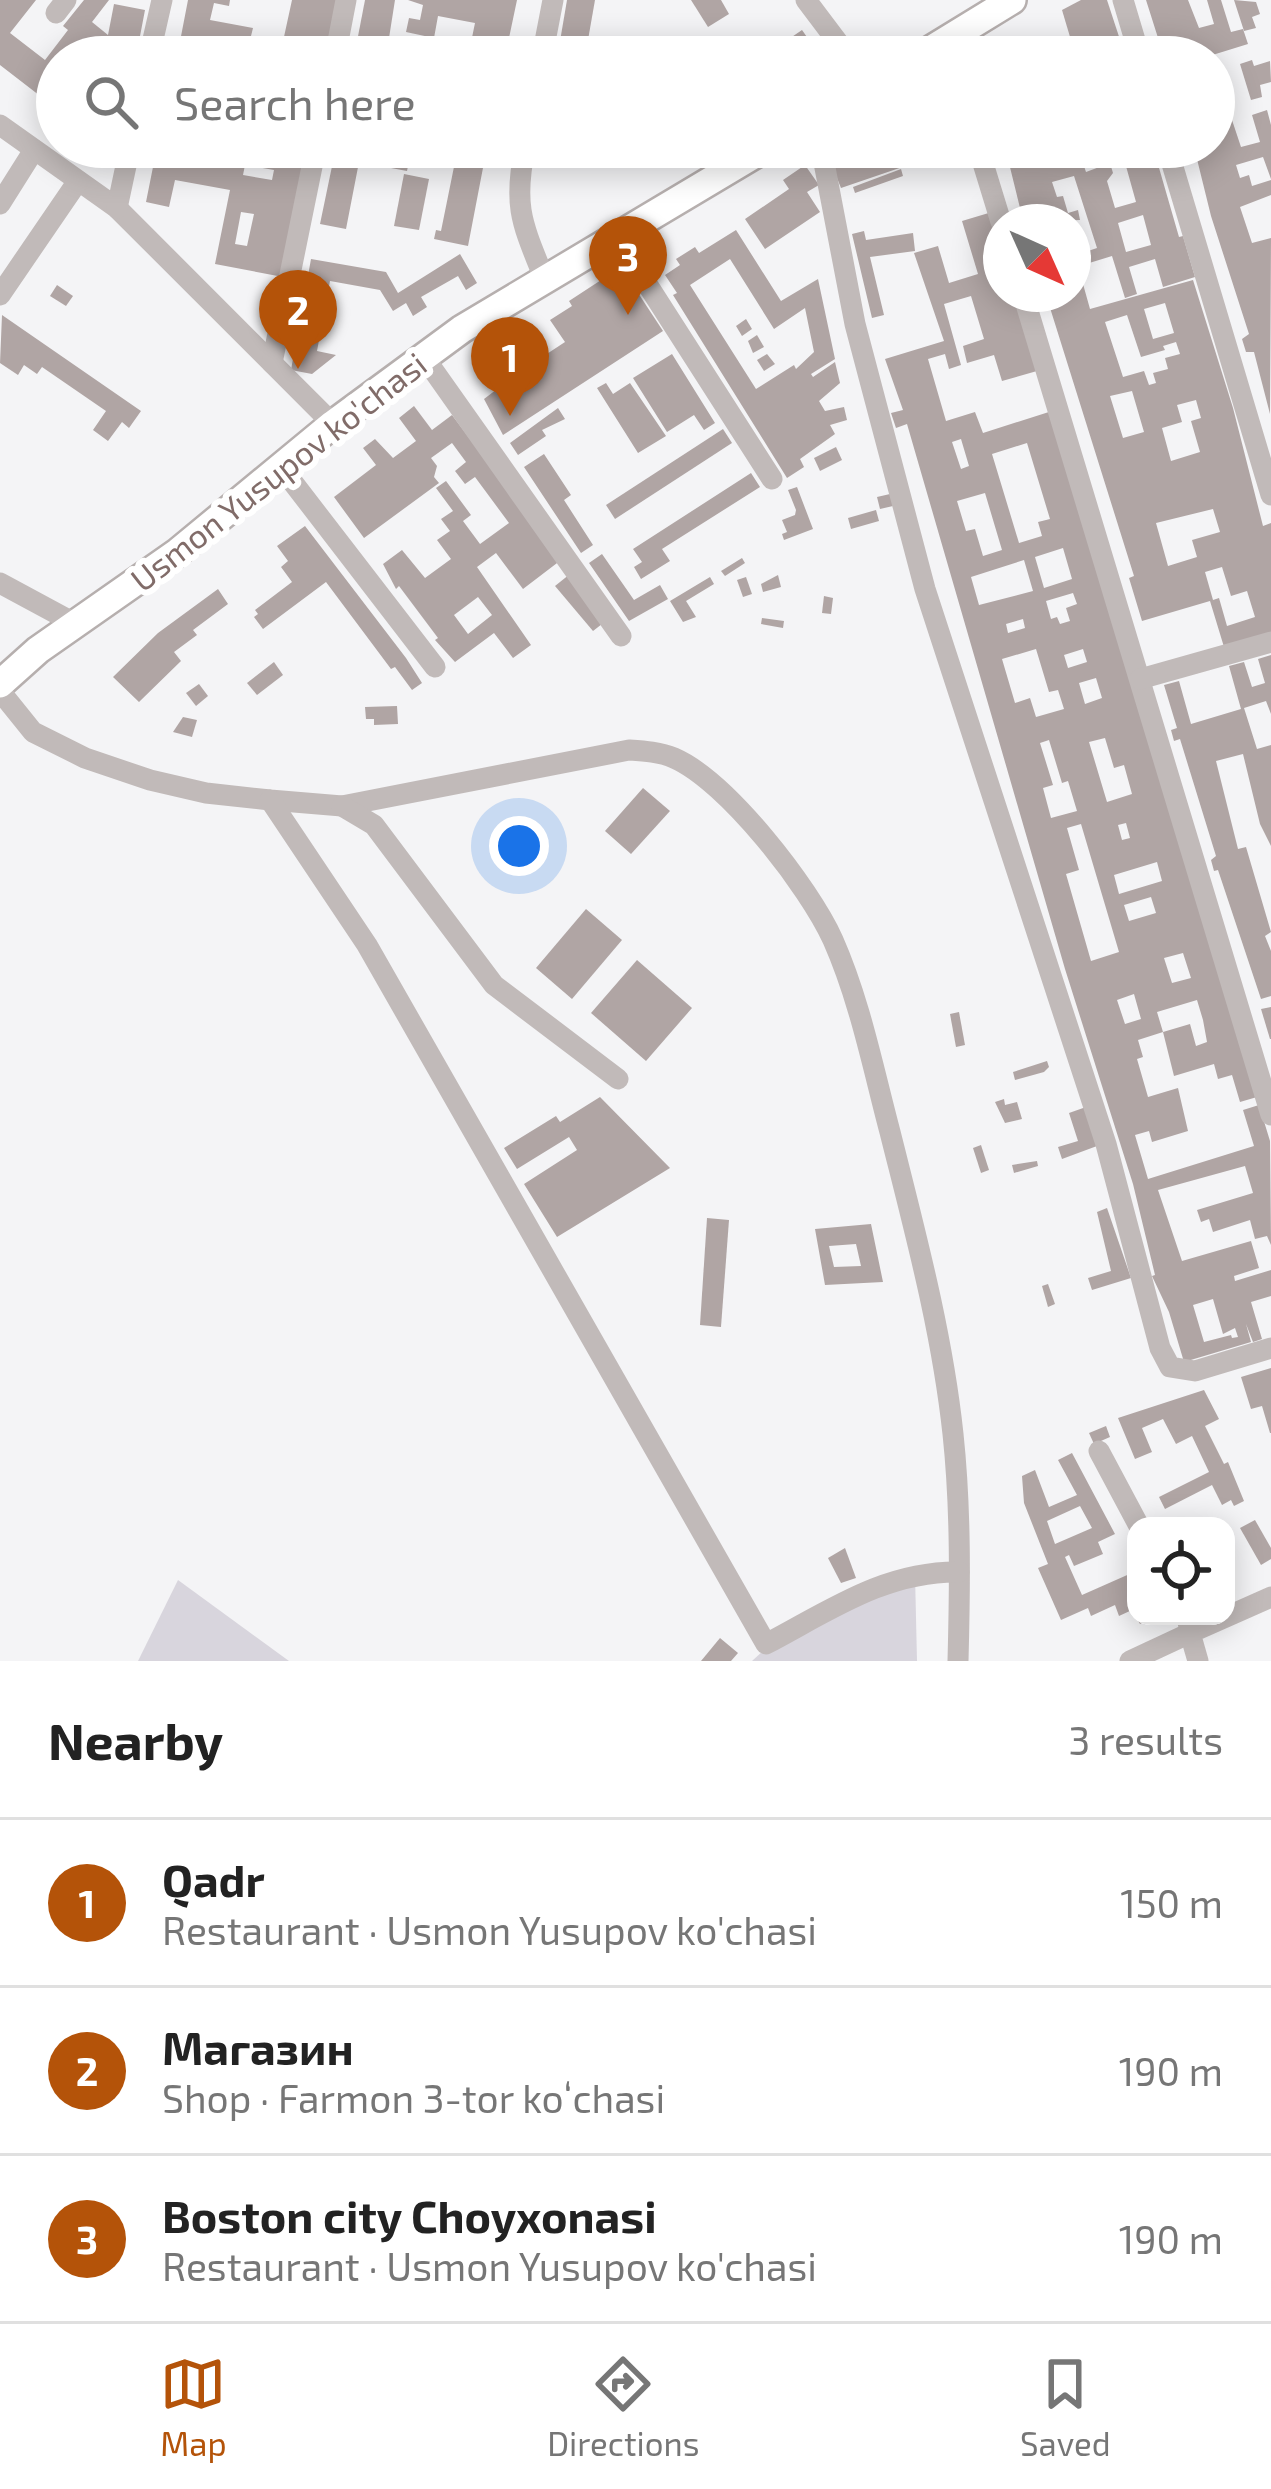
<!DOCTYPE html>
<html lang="en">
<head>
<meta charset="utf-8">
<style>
  body { margin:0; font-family:"Exo 2",sans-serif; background:#f2f2f2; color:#222 }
  .controls { position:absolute; right:36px; bottom:36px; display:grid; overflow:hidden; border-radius:24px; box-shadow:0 6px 30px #0003 }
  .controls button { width:108px; height:108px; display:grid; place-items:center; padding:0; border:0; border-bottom:3px solid #e0e0e0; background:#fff; color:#222; font:60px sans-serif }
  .compass { position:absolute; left:983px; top:204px; width:108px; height:108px; border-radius:50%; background:#fff; box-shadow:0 6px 30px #0003; rotate:135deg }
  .you { position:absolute; left:519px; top:846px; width:42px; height:42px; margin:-30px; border:9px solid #fff; border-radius:50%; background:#1a73e8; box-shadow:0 0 0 18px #1a73e833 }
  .badge { display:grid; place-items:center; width:78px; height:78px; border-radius:50%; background:#b45309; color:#fff; font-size:39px; font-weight:700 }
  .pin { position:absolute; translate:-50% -99px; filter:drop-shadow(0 3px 6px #0008) }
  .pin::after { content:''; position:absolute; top:63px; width:42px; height:36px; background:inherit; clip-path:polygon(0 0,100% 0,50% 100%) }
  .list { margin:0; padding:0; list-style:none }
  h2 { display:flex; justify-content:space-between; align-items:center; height:156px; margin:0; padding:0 48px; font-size:51px }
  h2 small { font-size:39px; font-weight:400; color:#767676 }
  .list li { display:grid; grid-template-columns:78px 1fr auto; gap:36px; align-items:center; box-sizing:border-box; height:168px; padding:0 48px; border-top:3px solid #e0e0e0 }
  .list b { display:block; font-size:45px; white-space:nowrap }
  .list p { margin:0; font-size:39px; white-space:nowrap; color:#767676 }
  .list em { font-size:39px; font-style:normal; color:#767676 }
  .icon { flex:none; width:66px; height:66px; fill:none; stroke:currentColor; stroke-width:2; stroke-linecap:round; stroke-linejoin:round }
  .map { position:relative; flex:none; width:1271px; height:1661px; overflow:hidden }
  .search { position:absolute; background:#fff; box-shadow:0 6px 30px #0003; left:36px; right:36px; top:36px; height:132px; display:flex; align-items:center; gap:30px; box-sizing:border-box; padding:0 42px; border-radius:66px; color:#767676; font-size:45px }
  .sheet { height:660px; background:#fff }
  nav { display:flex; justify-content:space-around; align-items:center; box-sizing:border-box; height:168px; border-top:3px solid #e0e0e0; background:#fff; font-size:33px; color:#767676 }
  nav a { display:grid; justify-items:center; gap:6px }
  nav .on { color:#b45309 }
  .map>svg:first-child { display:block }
  .green { fill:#d8d5dd }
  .building { fill:#b0a5a4; fill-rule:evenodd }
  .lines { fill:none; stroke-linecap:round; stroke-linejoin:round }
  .major-casing { stroke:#b6afae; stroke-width:32 }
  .minor { stroke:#c1bab9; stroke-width:21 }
  .major { stroke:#fff; stroke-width:27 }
  .labels { text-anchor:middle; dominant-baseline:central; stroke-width:12; stroke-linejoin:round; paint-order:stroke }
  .street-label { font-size:33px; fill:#816c69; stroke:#fff }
</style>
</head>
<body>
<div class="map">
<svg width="1271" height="1661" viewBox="0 0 1271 1661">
  <rect width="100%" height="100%" fill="#f4f4f6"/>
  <g class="green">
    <path d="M915,1574l2,87h-165l35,-32z"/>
    <path d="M178,1580l111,81h-151z"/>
  </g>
  <g class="building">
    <path d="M0,0h36l-26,33 35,27 23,-30 -5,-4 21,-26h25l-17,22 16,13 6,-31 31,6 -9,47h-57l-7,-6 -5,6h-10v52l-57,-44z"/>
    <path d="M188,0h42l-1,6 -15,-3 -4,17 43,8 -3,12 32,6 10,-46h46l-11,55 -38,-8 -2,10h-110z"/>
    <path d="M365,0h30l-9,57h-32z"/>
    <path d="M408,0h109l-12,57h-37l7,-34 -37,-7 -4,22 -28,-6 3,-14 11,2 3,-15z"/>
    <path d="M567,0h28l-10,57 -27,-4z"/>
    <path d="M691,0h30l8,14 -21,13z"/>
    <path d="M1081,0h26l18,55 -49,2 -14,-47z"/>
    <path d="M1146,0h42l11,28 15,-4 -7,-24h14l10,32 12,-3 5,15 -42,13 -51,-2 -3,-12 7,-2z"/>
    <path d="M1234,0l22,2 4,12 -8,3 4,11 -12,3z"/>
    <path d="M802,30l12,17 -14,10h-33l-5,-8 17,-11 4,5z"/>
    <path d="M1252,60l2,6 16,-5 1,21 -11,3 2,12 -11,3 -11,-36z"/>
    <path d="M1267,110l4,15v54l-8,-22 -27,8 4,13 9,-3 3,11 19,-6v15l-31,12 12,36 19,-5 -1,176 -16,-62h-8l-4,-13 7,-5 -38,-118 -17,-69h20v-12l7,-2 -3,-9 14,-4 9,27 19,-5 -8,-27z"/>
    <path d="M157,147h30l-3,16 21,4 3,-20h101l-26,130 -68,-13 15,-74 -55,-10 -6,27 -23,-5zM245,165l29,5 -2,10 -29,-5zM241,212l13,2 -7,32 -12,-2z"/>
    <path d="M336,147l56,6 2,-6h18l-5,24 -48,-9 -13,67 -26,-5z"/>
    <path d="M458,147h29l-19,99 -34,-7 2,-9 5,1z"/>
    <path d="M865,147h49l6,14 -79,27 -8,-20 14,-5 -3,-7z"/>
    <path d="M957,147h10l6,15 -9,3z"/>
    <path d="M1005,147h29l11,21 36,-11 5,15 24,-9 3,10 -6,8 8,27 21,-6 -12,-43 -12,4 -5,-16h46l26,90 4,-1 12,41 -32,10 -8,-28 -26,8 8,27 -12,4 -13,-42 -39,12v-12l24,-8 -23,-72 -22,6 5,15 6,-1 5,17 10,-3 2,10 -45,2 -5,-17 -10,3zM1143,215l8,30 -25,7 -8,-29z"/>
    <path d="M805,165l14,20 -12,7 13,20 -55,37 -20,-30 44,-30 -6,-9z"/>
    <path d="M901,169l2,7 -48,17 -2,-6z"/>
    <path d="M404,174l25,5 -10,51 -25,-4z"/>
    <path d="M992,212l9,29v53h16l27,75 -42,12 -8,-26 -27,8 -4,-17 21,-7 -13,-43 -27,8 17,61 -12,4 -4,-15 -17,5 18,62 29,-9 8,21 69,-22 205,686 -17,5 -8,-27 -14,4 -4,-15 -40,12 -11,-44 27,-8 6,22 11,-4 -4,-22 -6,-20 -40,12 6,20 -25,8 5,17 -6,2 11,38 30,-9 10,43 -36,11 -3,-11 -14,4 13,44 106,-33 -11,-36 16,-5 11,36 1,104 -4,-9 -12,3 -5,-19 -37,12 -4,-13 -8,3 -4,-12 56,-17 -8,-27 -87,24 24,71 69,-20 8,27 -25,8 1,5 36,-11v26l-20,6 11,37 -9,3 -7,-18 5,18 -67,20 -15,-50 -17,-36 3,-1 -22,-91 -68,-215 -158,-545 -11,4 -5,-15 12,-3 -18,-51 59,-18 -30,-88 24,-7 11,37 29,-9 -16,-53zM961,439l8,27 -8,3 -9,-27zM1027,443l23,76 -12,3 4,14 -23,7 -27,-89zM985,493l17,57 -19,6 -8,-27 -9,2 -9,-30zM1063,548l9,31 -28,9 -9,-31zM1024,560l9,31 -54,14 -8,-28zM1073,593l4,11 -11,4 4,13 -10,3 -3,-7 -6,2 -5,-18zM1023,619l2,9 -17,5 -2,-9zM1036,649l13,43 9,-2 6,19 -28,8 -6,-19 -15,5 -13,-44zM1083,649l4,13 -19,6 -4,-13zM1096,678l6,20 -17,6 -6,-21zM1105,738l9,30 10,-3 8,29 -25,8 -18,-60zM1049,740l13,43 6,-2 9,30 -26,7 -8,-30 10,-3 -13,-42zM1126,823l4,15 -8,2 -4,-15zM1081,824l38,128 -28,9 -25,-87 13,-4 -12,-42zM1157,862l5,19 -43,13 -5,-19zM1151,897l5,16 -27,8 -5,-16zM1183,953l8,25 -19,5 -8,-25zM1134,994l7,25 -16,5 -8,-24zM1213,1299l10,35 12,-6 3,9 -6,1 -1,-3 -27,7 -11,-37z"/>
    <path d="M736,230l45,71 37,-22 17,80 -24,15 2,3 22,-15 5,21 -21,18 6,10 19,-4 3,13 -17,5 5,9 -35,25 4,8 -17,11 -114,-183 4,-2 -12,-18 15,-10 -4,-6 19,-12 4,6zM730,259l44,70 31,-21 9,44 -18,17 -2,-4 -38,24 -66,-104z"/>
    <path d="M864,231l2,9 47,-7 2,18 -45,6 14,58 -12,3 -20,-84z"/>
    <path d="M460,254l17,29 -11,7 -8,-14 -37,21 6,10 -14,9 -7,-13 -13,8 -13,-21 -50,-9 -13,70 19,4 -24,19 -21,-4 20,-111 75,13 12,21z"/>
    <path d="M621,267l42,64 -160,104 -19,-36 25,-19 -11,-16 -8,5 -6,-9 6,-7 -8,5 -4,-7 16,-14 3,3 6,-5 5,6 -7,5 2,4 8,-6 6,9 -8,5 6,8 5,-3 4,6 41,-27 -15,-22 22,-14 -3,-5z"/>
    <path d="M1193,280l40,128 30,118 8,-3v110l-47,14 -14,-46 -68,20 -13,-43 5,-2 -88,-281 27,-1v-7l10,-3 7,25zM1165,303l9,30 -21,6 -9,-30zM1127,315l14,42 24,-7 -2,-4 13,-4 4,12 -15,4 3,11 -15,4 3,10 -7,2 -5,-14 -21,6 -18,-55zM1132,391l12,41 -21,6 -13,-42zM1196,400l5,18 -10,3 9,31 -29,9 -9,-33 20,-6 -5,-17zM1213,509l7,23 -28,8 5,17 -29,9 -12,-43zM1222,567l9,29 16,-5 8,26 -28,9 -8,-28 -6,2 -8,-28z"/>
    <path d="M57,285l16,11 -7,10 -16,-10z"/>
    <path d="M2,315l139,96 -12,17 -7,-6 -14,19 -15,-11 13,-19 -64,-44 -5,7 -13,-9 -6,10 -18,-12z"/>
    <path d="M746,319l6,10 -10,7 -6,-10z"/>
    <path d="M757,335l7,12 -11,6 -5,-12z"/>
    <path d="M672,354l43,69 -11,7 -10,-15 -27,17 -34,-54z"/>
    <path d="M767,354l8,10 -11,7 -7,-11z"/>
    <path d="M606,383l7,11 17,-11 36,53 -28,17 -41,-65z"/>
    <path d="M414,406l18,24 20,-15 109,145 -38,29 -27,-36 -19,14 54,78 -18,13 -19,-25 -39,29 -20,-22 3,-2 -39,-52 -3,3 -13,-25 19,-14 23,28 26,-19 -14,-19 13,-9 -9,-12 12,-8 -17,-23 10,-7 25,34 -8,6 17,23 29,-21 -34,-46 -10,7 -10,-13 11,-9 -14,-19 -21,15 6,8 -3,11 5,6 -75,55 -30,-41 42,-32 -13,-17 12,-9 18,19 23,-17 -17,-23zM478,597l14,18 -24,19 -14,-19z"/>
    <path d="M558,408l7,11 -23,11 4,6 -28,19 -8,-12z"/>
    <path d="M723,429l9,14 -117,76 -9,-14z"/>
    <path d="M836,447l6,13 -22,11 -6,-13z"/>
    <path d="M544,454l27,41 -7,5 29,45 -12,8 -57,-86z"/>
    <path d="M751,473l9,14 -98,62 8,12 -29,18 -7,-12 8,-5 -9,-13z"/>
    <path d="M797,487l16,42 -29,11 -2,-6 5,-2 -5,-12 13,-5 1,-5 -8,-20z"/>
    <path d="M890,494l3,12 -13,3 -3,-12z"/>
    <path d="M876,510l3,11 -28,8 -3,-11z"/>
    <path d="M305,526l101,132 16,25 -10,7 -17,-23 -4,2 -65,-87 -63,47 -9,-12 4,-3 -3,-4 37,-28 -11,-15 7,-6 -11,-15z"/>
    <path d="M602,554l32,46 26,-15 8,14 -39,22 -40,-58z"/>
    <path d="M742,558l3,5 -20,13 -4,-5z"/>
    <path d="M570,574l32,50 -9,7 -38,-45z"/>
    <path d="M778,575l3,12 -18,5 -2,-8z"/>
    <path d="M710,577l4,7 -28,17 10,16 -13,5 -13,-21z"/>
    <path d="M746,577l6,17 -9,3 -6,-17z"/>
    <path d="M218,589l10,15 -35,26 4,5 -23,17 7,9 -42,41 -26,-25 45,-44z"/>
    <path d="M824,596l9,2 -2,16 -9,-1z"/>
    <path d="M762,618l22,3 -1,7 -22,-4z"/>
    <path d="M1271,655v59l-5,-13 -22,7 13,41 14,-4v101l-11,-22 -17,-70 -27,7 22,88 8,-2 25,85 -6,4 6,15v45l-10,3 -43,-129 -4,1 -3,-11 5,-4 -36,-117 -6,2 -3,-11 6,-2 -13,-43 15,-4 12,43 50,-15 -12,-43 15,-4 8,25 13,-4 -7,-24z"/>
    <path d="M274,662l9,13 -26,20 -10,-12z"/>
    <path d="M199,684l9,12 -12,10 -10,-13z"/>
    <path d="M397,706l1,18 -24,1v-6h-8l-1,-12z"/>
    <path d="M183,717l14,3 -5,17 -19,-5z"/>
    <path d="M643,788l27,23 -39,43 -26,-23z"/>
    <path d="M586,909l36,31 -50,59 -36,-31z"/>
    <path d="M637,960l55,48 -46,53 -55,-48z"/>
    <path d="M1271,1007v32h-1l-9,-30z"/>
    <path d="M959,1012l6,33 -9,2 -6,-33z"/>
    <path d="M1047,1061l2,6 -5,5 -29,8 -2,-8z"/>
    <path d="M600,1097l70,71 -113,69 -33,-53 53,-34 -8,-13 -52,32 -13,-21 52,-32 4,6z"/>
    <path d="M1004,1099l1,6 12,-3 5,17 -17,4 -10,-21z"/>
    <path d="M1086,1107l11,39 -35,13 -4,-12 20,-6 -9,-28z"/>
    <path d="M981,1145l8,25 -8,3 -8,-25z"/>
    <path d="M1037,1161l1,5 -24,7 -2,-8z"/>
    <path d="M1107,1208l24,70 -39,12 -4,-12 23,-7 -14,-59z"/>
    <path d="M707,1218l22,2 -8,107 -21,-2z"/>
    <path d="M871,1224l12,58 -58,3 -10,-56zM856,1244l5,22 -27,1 -5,-21z"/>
    <path d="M1048,1284l7,20 -7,3 -6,-21z"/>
    <path d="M1271,1368v65h-1l-8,-27 -11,3 -10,-32z"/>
    <path d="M1204,1390l15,29 -14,7 19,38 4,-2 16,39 -10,5 -3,-6 -9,5 -10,-20 -47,24 -6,-12 50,-25 -17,-36 -16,8 -13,-25 -21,9 10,24 -17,7 -17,-41z"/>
    <path d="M1106,1426l4,11 -16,7 -5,-11z"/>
    <path d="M1072,1453l43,81 -17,8 5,12 -29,12 -5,-11 -4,2 17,38 52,-23 2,44h18l-14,8 -8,-14 -13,6 -4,-11 -24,11 -3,-8 -27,12 -23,-52 10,-4 -24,-61 -2,-27 13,-6 14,37 28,-12 -19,-35zM1080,1506l12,22 -37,16 -8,-23z"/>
    <path d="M1255,1520l16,28v11l-10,6 -21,-37z"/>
    <path d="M845,1548l11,30 -15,5 -13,-25z"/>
    <path d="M720,1638l18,15 -7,8h-30z"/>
  </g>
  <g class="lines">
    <g class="major-casing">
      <g id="major">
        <path d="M919,57l93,-57"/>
        <path d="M0,684l38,-34 140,-98 155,-128 129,-95 305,-182"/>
      </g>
    </g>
    <g class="minor">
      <path d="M806,0l43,57"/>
      <path d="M1123,0l17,57"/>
      <path d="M56,13l10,-13"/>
      <path d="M149,57l13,-57"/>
      <path d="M335,57l11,-57"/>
      <path d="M542,57l11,-57"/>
      <path d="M0,125l117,83 216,216"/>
      <path d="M525,147c-12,60 -3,76 19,131"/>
      <path d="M821,147l34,177 70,265 181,555 54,204 10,19 25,4 76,-23"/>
      <path d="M978,147l23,75"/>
      <path d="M1167,147l104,348"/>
      <path d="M0,204l34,-54"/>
      <path d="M117,208l13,-61"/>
      <path d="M615,234l157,245"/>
      <path d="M1023,294l248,821"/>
      <path d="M0,295l78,-114"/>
      <path d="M424,357l197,279"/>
      <path d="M272,363l44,-216"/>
      <path d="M281,467l154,200"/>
      <path d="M0,583l76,41"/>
      <path d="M1140,679l131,-37"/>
      <path d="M0,691l33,41 52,26 65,22 56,13 64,7 72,6 287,-56c15,1 31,2 45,8 53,23 135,129 159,182 27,61 40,128 57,192 25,100 52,199 63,302 8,75 7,152 5,227"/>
      <path d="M270,800l97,145 399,699c63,-33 119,-73 193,-72"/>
      <path d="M342,806l32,19 120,160 124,94"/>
      <path d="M1099,1451l40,75"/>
      <path d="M1130,1661l60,-28 -3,-17"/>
      <path d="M1198,1661l-8,-28 81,-36"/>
    </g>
    <use href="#major" class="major"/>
  </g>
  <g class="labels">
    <g class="street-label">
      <text transform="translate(278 471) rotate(-38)">Usmon Yusupov ko'chasi</text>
    </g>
  </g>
</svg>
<div class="controls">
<button><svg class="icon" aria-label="locate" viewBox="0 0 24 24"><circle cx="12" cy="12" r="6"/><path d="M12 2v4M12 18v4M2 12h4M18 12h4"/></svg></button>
</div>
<svg class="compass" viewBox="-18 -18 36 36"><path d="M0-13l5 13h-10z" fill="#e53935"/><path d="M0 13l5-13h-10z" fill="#767676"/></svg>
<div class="you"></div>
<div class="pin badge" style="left:510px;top:416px">1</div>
<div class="pin badge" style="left:298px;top:369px">2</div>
<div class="pin badge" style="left:628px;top:315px">3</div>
<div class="search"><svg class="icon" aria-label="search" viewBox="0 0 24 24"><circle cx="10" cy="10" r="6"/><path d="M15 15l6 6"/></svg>Search here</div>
</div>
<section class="sheet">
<h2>Nearby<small>3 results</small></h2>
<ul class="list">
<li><span class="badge">1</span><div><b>Qadr</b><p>Restaurant · Usmon Yusupov ko'chasi</p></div><em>150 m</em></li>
<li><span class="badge">2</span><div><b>Магазин</b><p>Shop · Farmon 3-tor koʻchasi</p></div><em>190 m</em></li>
<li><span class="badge">3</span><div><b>Boston city Choyxonasi</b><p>Restaurant · Usmon Yusupov ko'chasi</p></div><em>190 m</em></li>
</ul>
</section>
<nav>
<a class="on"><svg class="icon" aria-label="map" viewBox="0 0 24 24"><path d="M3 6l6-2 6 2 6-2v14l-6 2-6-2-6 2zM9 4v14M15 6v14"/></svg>Map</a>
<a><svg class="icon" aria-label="directions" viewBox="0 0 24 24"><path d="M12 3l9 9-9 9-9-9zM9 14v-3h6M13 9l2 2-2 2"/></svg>Directions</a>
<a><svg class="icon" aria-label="saved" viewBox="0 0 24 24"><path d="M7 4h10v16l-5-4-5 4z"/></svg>Saved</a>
</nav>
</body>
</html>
